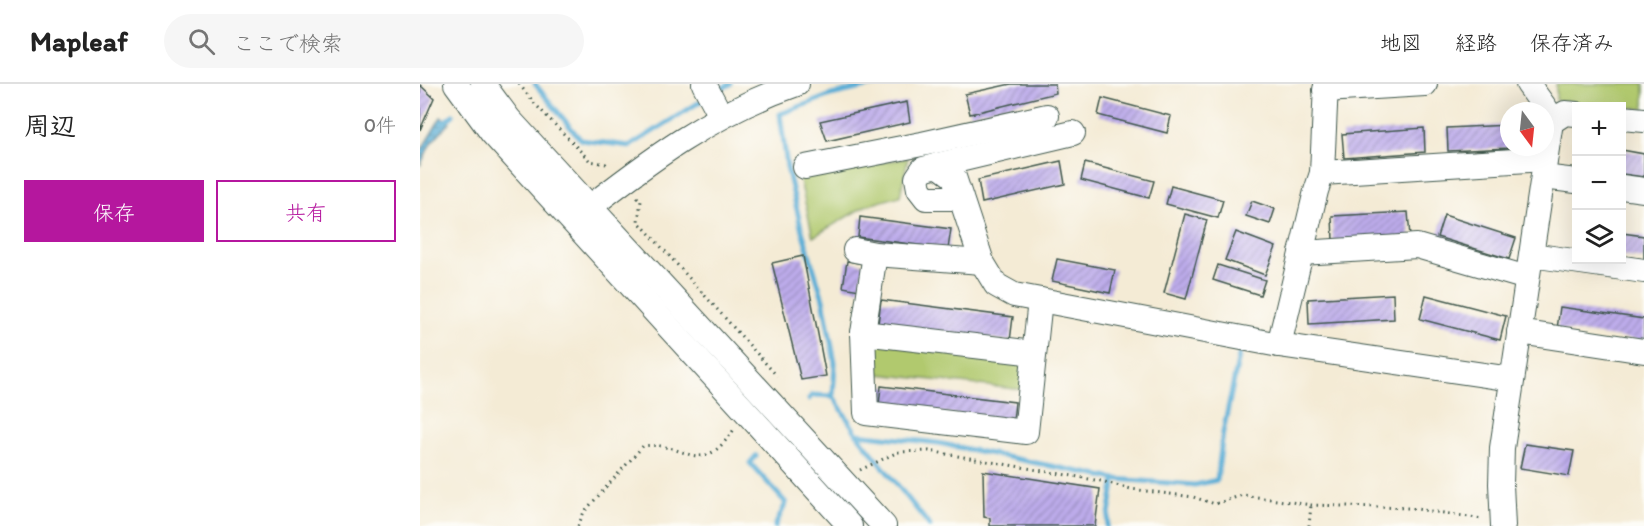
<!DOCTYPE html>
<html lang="ja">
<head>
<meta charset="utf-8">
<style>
  body { margin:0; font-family:Itim,"Klee One",sans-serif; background:#f6f6f6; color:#222 }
  .controls { position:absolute; right:18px; top:18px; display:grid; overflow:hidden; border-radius:0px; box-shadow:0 6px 24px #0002 }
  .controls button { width:54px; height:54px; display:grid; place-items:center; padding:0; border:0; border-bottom:2px solid #e0e0e0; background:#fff; color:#222; font:30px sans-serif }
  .compass { position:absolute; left:1080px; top:18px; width:54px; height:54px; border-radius:50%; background:#fff; box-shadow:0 6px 24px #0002; rotate:165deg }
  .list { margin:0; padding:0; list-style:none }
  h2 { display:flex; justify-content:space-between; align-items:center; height:78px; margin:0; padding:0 24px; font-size:26px }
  h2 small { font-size:20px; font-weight:400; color:#767676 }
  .actions { display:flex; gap:12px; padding:18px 24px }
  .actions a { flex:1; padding:14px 0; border:2px solid #b5179e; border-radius:0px; text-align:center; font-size:21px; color:#b5179e }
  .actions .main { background:#b5179e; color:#fff }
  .icon { flex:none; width:33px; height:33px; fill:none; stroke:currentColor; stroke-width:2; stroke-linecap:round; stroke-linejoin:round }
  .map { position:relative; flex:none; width:1224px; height:442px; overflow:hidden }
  header { display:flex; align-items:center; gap:36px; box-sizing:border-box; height:84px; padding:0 30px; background:#fff; border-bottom:2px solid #e0e0e0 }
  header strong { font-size:28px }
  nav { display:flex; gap:33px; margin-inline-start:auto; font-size:21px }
  .search { width:420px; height:54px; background:#f6f6f6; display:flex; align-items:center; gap:15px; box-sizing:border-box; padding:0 21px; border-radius:33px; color:#767676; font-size:22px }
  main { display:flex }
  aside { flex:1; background:#fff }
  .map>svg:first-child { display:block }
  .park { fill:#b1c96e; stroke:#688351; stroke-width:1.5 }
  .water { fill:url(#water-rules); stroke:#3c7685; stroke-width:1.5 }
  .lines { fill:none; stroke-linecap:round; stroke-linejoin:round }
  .stream { stroke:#5aaed6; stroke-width:5 }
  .building { fill:url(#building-hatch) }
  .minor-casing { stroke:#3f574c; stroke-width:26 }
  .path { stroke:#3f574c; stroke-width:3; stroke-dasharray:1.5 4.5; stroke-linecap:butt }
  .minor { stroke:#fff; stroke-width:24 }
</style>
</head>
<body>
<header>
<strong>Mapleaf</strong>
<div class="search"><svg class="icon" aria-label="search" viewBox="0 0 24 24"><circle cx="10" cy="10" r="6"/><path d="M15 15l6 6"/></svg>ここで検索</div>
<nav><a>地図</a><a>経路</a><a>保存済み</a></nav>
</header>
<main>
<aside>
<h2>周辺<small>0件</small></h2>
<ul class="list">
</ul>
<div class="actions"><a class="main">保存</a><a>共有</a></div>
</aside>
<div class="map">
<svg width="1224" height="442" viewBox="0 0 1224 442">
  <defs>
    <pattern id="water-rules" width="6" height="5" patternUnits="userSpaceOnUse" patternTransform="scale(1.5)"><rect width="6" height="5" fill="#5aaed6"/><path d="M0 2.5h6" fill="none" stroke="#4a8fae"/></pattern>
    <pattern id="building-hatch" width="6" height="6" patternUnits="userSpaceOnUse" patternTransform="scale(1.5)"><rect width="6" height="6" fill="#bdaceb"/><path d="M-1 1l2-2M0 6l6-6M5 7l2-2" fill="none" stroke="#998dbf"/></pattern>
  </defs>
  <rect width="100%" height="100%" fill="#fdfcf7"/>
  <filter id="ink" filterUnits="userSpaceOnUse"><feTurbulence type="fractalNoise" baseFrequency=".0167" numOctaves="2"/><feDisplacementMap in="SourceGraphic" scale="12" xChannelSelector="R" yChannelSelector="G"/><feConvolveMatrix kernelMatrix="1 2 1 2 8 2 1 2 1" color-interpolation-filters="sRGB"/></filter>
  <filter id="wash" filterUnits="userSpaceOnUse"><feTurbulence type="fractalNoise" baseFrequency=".008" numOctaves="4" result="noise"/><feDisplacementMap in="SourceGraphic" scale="24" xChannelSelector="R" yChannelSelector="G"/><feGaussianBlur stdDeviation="1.35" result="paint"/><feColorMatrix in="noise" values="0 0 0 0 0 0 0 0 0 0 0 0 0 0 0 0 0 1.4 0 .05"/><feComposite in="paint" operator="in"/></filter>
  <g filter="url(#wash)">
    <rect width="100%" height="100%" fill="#f4ebd5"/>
    <g class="park">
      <path d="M1136,0h88v25l-88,-9z"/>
      <path d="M488,74l-8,38 -35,10 -52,31 -14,-61z"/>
      <path d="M449,256l158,19 -3,31 -155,-17z"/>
    </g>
    <path class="water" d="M21,33l9,5 -19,21 -11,23v-14z"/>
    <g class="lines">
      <g class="stream">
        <path d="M115,0l46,56 49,6 76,-48"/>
        <path d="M460,0l-49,11 -51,19 7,53 14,60 22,72 12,64 -2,33 24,38 73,92"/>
        <path d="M296,8l14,-8"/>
        <path d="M23,39l10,-8"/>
        <path d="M389,315l3,-4 21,1"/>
        <path d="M437,350l81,9 177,36 80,6 22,-5 6,-48 17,-81"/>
        <path d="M336,372l-6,7 36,40 -11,23"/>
        <path d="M687,442l8,-47"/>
      </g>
    </g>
    <g id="blocks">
      <g class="building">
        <path d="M591,0h44l1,9 -86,21 -5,-20z"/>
        <path d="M0,1l14,13 -14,32z"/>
        <path d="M682,14l69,18 -4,17 -69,-18z"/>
        <path d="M487,18l3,20 -83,19 -7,-20z"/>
        <path d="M1089,41v23l-61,3 -1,-23z"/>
        <path d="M1004,44l1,24 -81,6 -2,-24z"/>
        <path d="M1202,66l22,4v23l-22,-3z"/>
        <path d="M641,77l4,23 -83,19 -4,-23z"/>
        <path d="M665,79l69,18 -5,17 -68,-18z"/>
        <path d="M751,102l52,14 -5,18 -52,-14z"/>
        <path d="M832,117l23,8 -5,15 -24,-8z"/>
        <path d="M988,128l2,25 -77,4 -1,-25z"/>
        <path d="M765,130l22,6 -21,79 -22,-6z"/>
        <path d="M1024,131l72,23 -7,21 -72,-22z"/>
        <path d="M440,133l91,12 -3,20 -90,-12z"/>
        <path d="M816,148l40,15 -11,28 -40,-15z"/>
        <path d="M1202,149l22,3v23l-22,-3z"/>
        <path d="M383,172l23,120 -25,4 -29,-117z"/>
        <path d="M637,175l58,11 -5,23 -58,-12z"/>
        <path d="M427,177l17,3 -5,26 -16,-3z"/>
        <path d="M798,181l47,15 -5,15 -47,-15z"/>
        <path d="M973,210l1,25 -85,5 -1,-25z"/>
        <path d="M1006,211l80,21 -6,24 -80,-21z"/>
        <path d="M461,216l132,17 -3,24 -132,-17z"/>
        <path d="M1140,223l84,12v22l-87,-12z"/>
        <path d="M461,302l134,16 -2,19 -134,-16z"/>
        <path d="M1105,360l49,7 -5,25 -49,-8z"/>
        <path d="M563,387l117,18 -5,37h-105v-8l-6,-1z"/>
      </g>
    </g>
  </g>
  <g filter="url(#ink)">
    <use href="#blocks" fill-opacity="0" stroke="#3f574c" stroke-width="1.5"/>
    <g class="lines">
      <g class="minor-casing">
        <g id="minor">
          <path d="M36,0l36,49 358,393"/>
          <path d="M63,0l26,35 375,407"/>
          <path d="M284,0l17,32"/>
          <path d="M1108,0l18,25 5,13"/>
          <path d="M905,6l100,-6"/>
          <path d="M1202,34l22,2"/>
          <path d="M518,81l135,-32"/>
          <path d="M385,83l117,-23 125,-28"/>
          <path d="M902,89l223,-14"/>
          <path d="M1123,93l33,4"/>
          <path d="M1202,103l22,3"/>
          <path d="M541,114h-35l-7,-9 -2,-11 6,-9 15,-4 16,12 28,85 14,23 18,10 265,50 233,34"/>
          <path d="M157,133c70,-55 135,-104 220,-133"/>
          <path d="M435,166l20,4 107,8"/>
          <path d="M881,169l116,-7 110,32"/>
          <path d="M1111,171l113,16"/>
          <path d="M1099,248l125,19"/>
          <path d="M443,249l12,-79"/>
          <path d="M859,261l37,-154 6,-18 4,-89"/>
          <path d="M614,269l-171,-20 3,80 160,19 14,-132"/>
          <path d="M1083,442l-2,-42 1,-36 49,-326 14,-9 11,1"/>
        </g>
      </g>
      <g class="path">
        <path d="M99,0l16,20 55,57 16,3 2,2"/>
        <path d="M217,113l4,4 -3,20 139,155"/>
        <path d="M440,386l38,-18 31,-1 172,30 30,8 62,8 22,7 28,-9 68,10 99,3 73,11"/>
        <path d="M158,442l6,-14 59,-66c43,-6 56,36 92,-18"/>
        <path d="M889,442l2,-21"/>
      </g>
      <use href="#minor" class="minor"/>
    </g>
  </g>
</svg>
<div class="controls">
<button>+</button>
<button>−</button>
<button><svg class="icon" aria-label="layers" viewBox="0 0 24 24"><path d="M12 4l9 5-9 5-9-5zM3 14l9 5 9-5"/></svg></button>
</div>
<svg class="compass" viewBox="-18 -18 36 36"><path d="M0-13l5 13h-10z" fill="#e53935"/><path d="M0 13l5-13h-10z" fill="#767676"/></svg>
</div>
</main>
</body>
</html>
